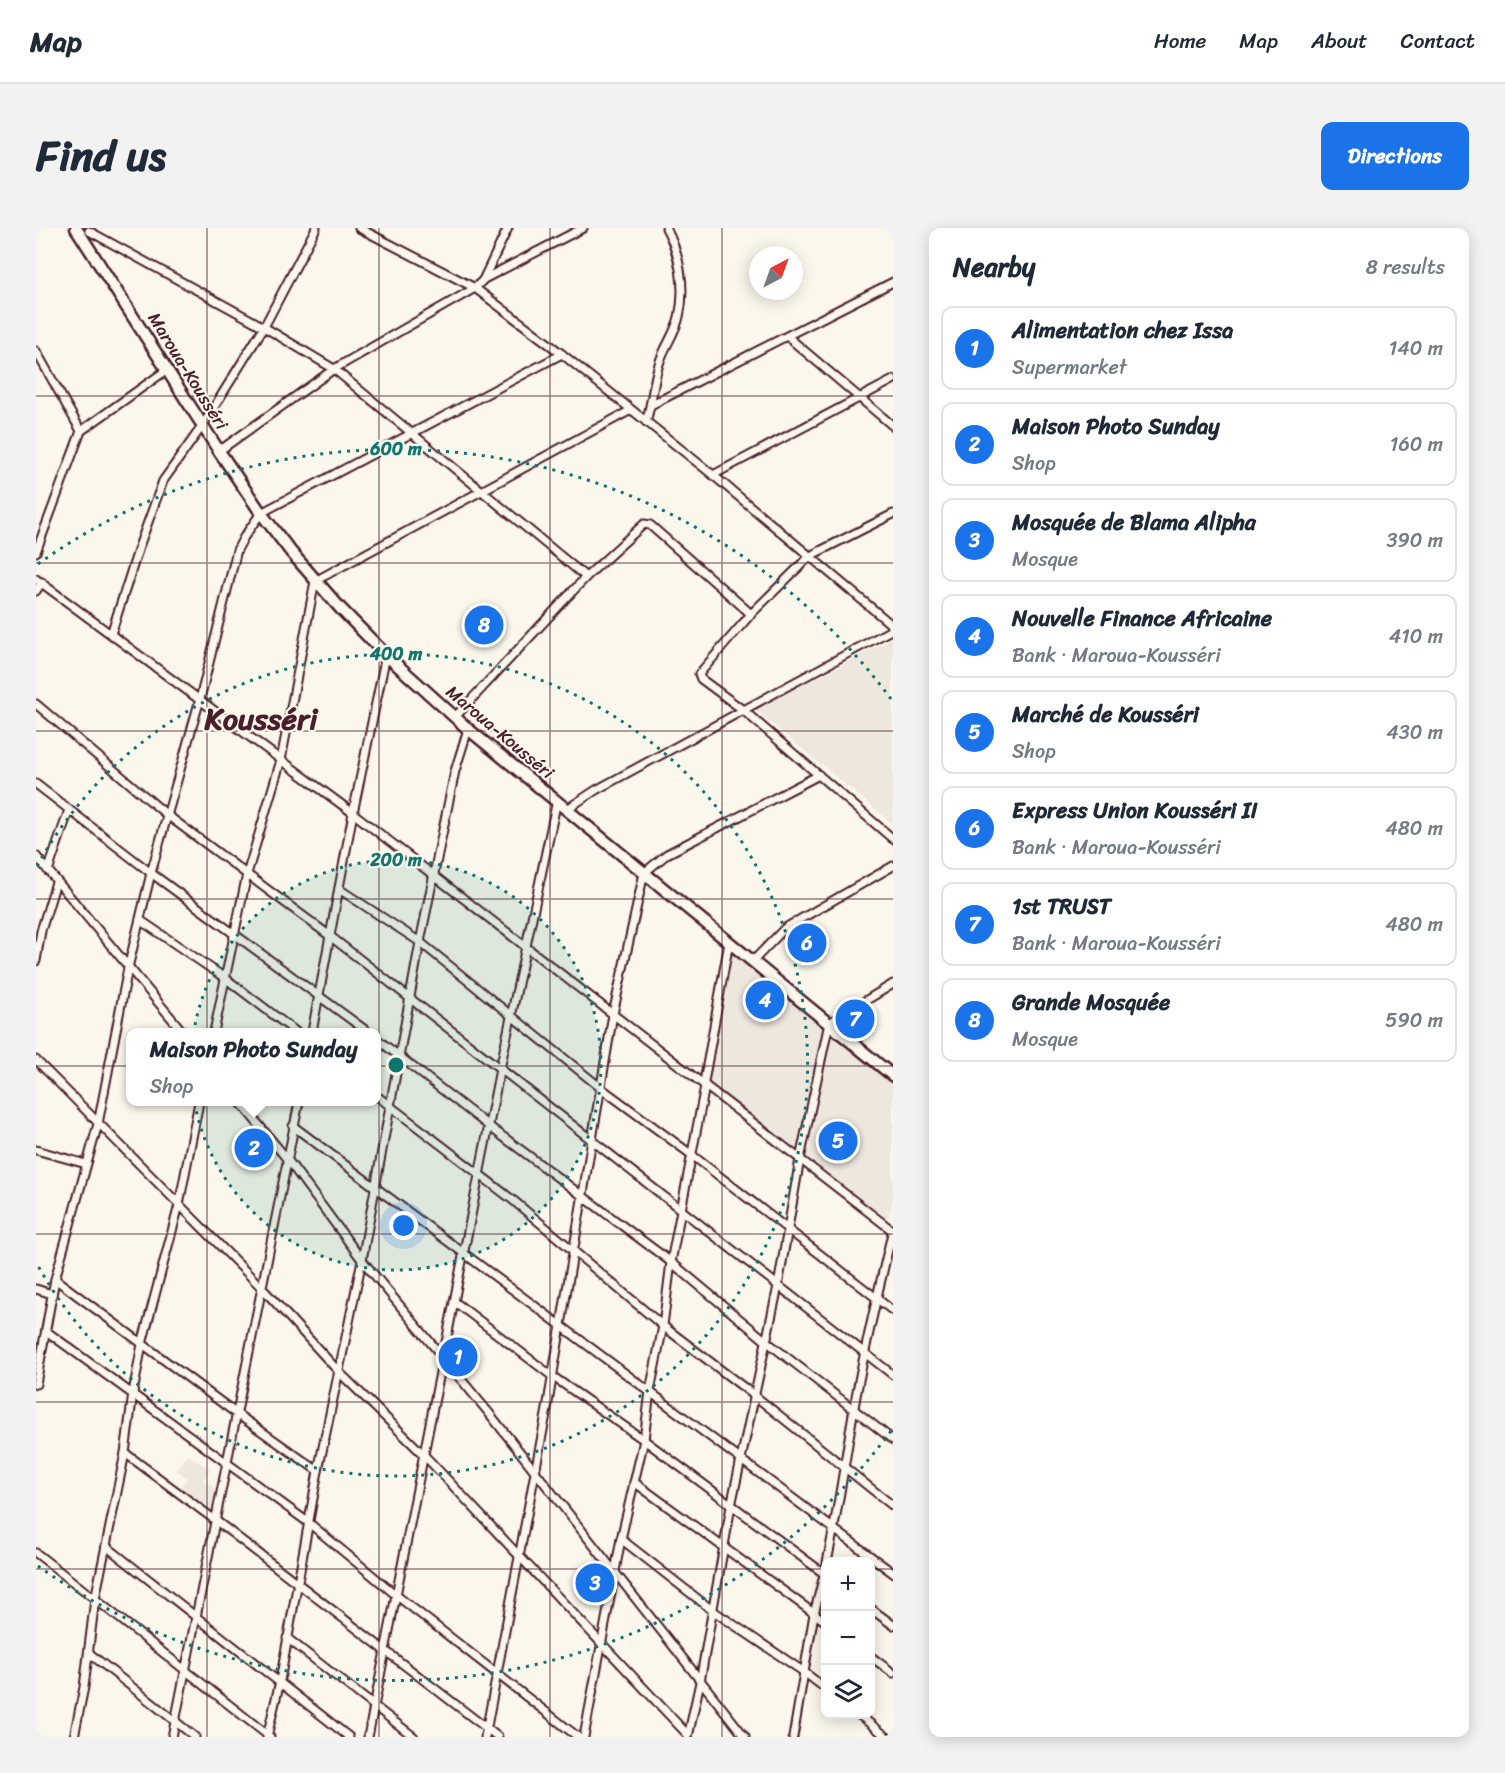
<!DOCTYPE html>
<html lang="en">
<head>
<meta charset="utf-8">
<style>
  body { margin:0; font-family:Sriracha,sans-serif; background:#f2f2f3; color:#1f2937 }
  .controls { position:absolute; right:18px; bottom:18px; display:grid; overflow:hidden; border-radius:12px; box-shadow:0 3px 15px #0003 }
  .controls button { width:54px; height:54px; display:grid; place-items:center; padding:0; border:0; border-bottom:2px solid #e0e1e3; background:#fff; color:#1f2937; font:30px sans-serif }
  .compass { position:absolute; left:713px; top:18px; width:54px; height:54px; border-radius:50%; background:#fff; box-shadow:0 3px 15px #0003; rotate:41deg }
  .you { position:absolute; left:368px; top:998px; width:21px; height:21px; margin:-15px; border:4px solid #fff; border-radius:50%; background:#1a73e8; box-shadow:0 0 0 9px #1a73e833 }
  .badge { display:grid; place-items:center; width:39px; height:39px; border-radius:50%; background:#1a73e8; color:#fff; font-size:20px; font-weight:700 }
  .pin { position:absolute; translate:-50% -50%; border:3px solid #fff; box-shadow:0 2px 6px #0006 }
  .popup { position:absolute; left:90px; top:800px; width:255px; height:78px; box-sizing:border-box; display:grid; place-content:center; border-radius:12px; background:#fff; filter:drop-shadow(0 2px 4px #0005); font-size:20px; white-space:nowrap; color:#747a83 }
  .popup b { font-size:22px; color:#1f2937 }
  .popup::after { content:''; position:absolute; left:50%; top:100%; margin-left:-12px; border:12px solid transparent; border-top-color:#fff }
  .list { margin:0; padding:0; list-style:none }
  h2 { display:flex; justify-content:space-between; align-items:center; height:78px; margin:0; padding:0 24px; font-size:26px }
  h2 small { font-size:20px; font-weight:400; color:#747a83 }
  .list li { display:grid; grid-template-columns:39px 1fr auto; gap:18px; align-items:center; box-sizing:border-box; height:84px; margin:0 12px 12px; padding:0 12px; border:2px solid #e0e1e3; border-radius:12px }
  .list b { display:block; font-size:22px; white-space:nowrap }
  .list p { margin:0; font-size:20px; white-space:nowrap; color:#747a83 }
  .list em { font-size:20px; font-style:normal; color:#747a83 }
  .icon { flex:none; width:33px; height:33px; fill:none; stroke:currentColor; stroke-width:2; stroke-linecap:round; stroke-linejoin:round }
  .map { position:relative; flex:none; width:857px; height:1509px; overflow:hidden; border-radius:12px }
  header { display:flex; align-items:center; gap:36px; box-sizing:border-box; height:84px; padding:0 30px; background:#fff; border-bottom:2px solid #e0e1e3 }
  header strong { font-size:28px }
  nav { display:flex; gap:33px; margin-inline-start:auto; font-size:21px }
  .intro { display:flex; align-items:center; justify-content:space-between; box-sizing:border-box; height:144px; padding:0 36px }
  h1 { margin:0; font-size:42px }
  .button { padding:15px 27px; border-radius:12px; background:#1a73e8; color:#fff; font-size:21px; font-weight:700 }
  main { display:flex; gap:36px; padding:0 36px }
  aside { flex:1; background:#fff; border-radius:12px; box-shadow:0 3px 15px #0003 }
  .map>svg:first-child { display:block }
  .built { fill:#eee7de }
  .lines { fill:none; stroke-linecap:round; stroke-linejoin:round }
  .minor-casing { stroke:#4a1f2b; stroke-width:11 }
  .highway-casing { stroke:#4a1f2b; stroke-width:15 }
  .minor { stroke:#fbf7ec; stroke-width:7 }
  .highway { stroke:#fbf7ec; stroke-width:10 }
  .grid { fill:none; stroke:#4a1f2b; stroke-width:1.5; stroke-opacity:0.55 }
  .ring { fill:none; stroke:#0f766e; stroke-width:3; stroke-dasharray:3 6 }
  .labels { text-anchor:middle; dominant-baseline:central; stroke-width:4.5; stroke-linejoin:round; paint-order:stroke }
  .street-label { font-size:18px; fill:#4a1f2b; stroke:#fbf7ec }
  .town-label { font-size:30px; font-weight:bold; fill:#4a1f2b; stroke:#fbf7ec }
  .centre { fill:#0f766e; stroke:#fbf7ec; stroke-width:3 }
  .ring-label { font-size:18px; text-anchor:middle; font-weight:bold; fill:#0f766e; stroke:#fbf7ec; stroke-width:4.5; stroke-linejoin:round; paint-order:stroke }
</style>
</head>
<body>
<header>
<strong>Map</strong>
<nav><a>Home</a><a>Map</a><a>About</a><a>Contact</a></nav>
</header>
<div class="intro"><h1>Find us</h1><a class="button">Directions</a></div>
<main>
<div class="map">
<svg width="857" height="1509" viewBox="0 0 857 1509">
  <rect width="100%" height="100%" fill="#fbf7ec"/>
  <filter id="ink" filterUnits="userSpaceOnUse"><feTurbulence type="fractalNoise" baseFrequency=".0167" numOctaves="2"/><feDisplacementMap in="SourceGraphic" scale="12" xChannelSelector="R" yChannelSelector="G"/><feConvolveMatrix kernelMatrix="1 2 1 2 8 2 1 2 1" color-interpolation-filters="sRGB"/></filter>
  <g filter="url(#ink)">
    <g class="built">
      <path d="M857,410v186l-138,-114z"/>
      <path d="M693,717l164,137v117l-5,21 -184,-138z"/>
      <path d="M151,1226l23,15 -7,11 14,10 -4,11 3,2 -5,10 -32,-22 8,-13 -10,-8z"/>
    </g>
    <g class="lines">
      <g class="minor-casing">
        <g id="minor">
          <path d="M323,0l116,60 87,66 151,121 180,151"/>
          <path d="M53,3l175,96 70,42 252,208"/>
          <path d="M448,51l99,-51"/>
          <path d="M752,109l105,89"/>
          <path d="M0,123l45,80"/>
          <path d="M615,177l242,-123"/>
          <path d="M610,194c6,-19 7,-39 13,-58 5,-17 16,-30 20,-47 7,-29 1,-63 -13,-89"/>
          <path d="M183,223l115,-82 141,-81 8,-8 25,-52"/>
          <path d="M677,247l180,-95"/>
          <path d="M857,286l-83,42 -59,58 -52,60 2,5 42,31 150,129"/>
          <path d="M0,324l45,-121 87,-62"/>
          <path d="M0,351l317,234 540,418"/>
          <path d="M0,363l6,-9"/>
          <path d="M75,406l29,-90 23,-63 40,-56 61,-98 52,-99"/>
          <path d="M0,476l131,111 163,121 563,439"/>
          <path d="M419,489l131,-140 58,-53 6,1 101,89"/>
          <path d="M0,556l115,89 217,159"/>
          <path d="M531,581l29,-19 297,-161"/>
          <path d="M0,628l147,176"/>
          <path d="M12,643l21,-61"/>
          <path d="M303,661l81,53 181,146 91,67 201,156"/>
          <path d="M104,692l85,58 71,54"/>
          <path d="M0,733l5,-30 15,-49"/>
          <path d="M717,733l32,-33 108,-62"/>
          <path d="M178,804l33,-158 34,-114 34,-179 316,-171"/>
          <path d="M276,804l41,-219 33,-158"/>
          <path d="M341,811l113,88 181,135 95,79 127,99"/>
          <path d="M0,832l227,229 77,84 84,82 264,280"/>
          <path d="M341,868l137,105 149,125 92,70 138,110"/>
          <path d="M163,874l-20,103 -37,139 -9,49 -8,60 -30,146 175,138"/>
          <path d="M204,874l47,57 75,101 127,153 256,324"/>
          <path d="M257,898l600,447"/>
          <path d="M0,922l50,14"/>
          <path d="M0,1061l16,5"/>
          <path d="M419,1074l97,74 92,64 182,135"/>
          <path d="M10,1103l263,192 87,72 182,142"/>
          <path d="M0,1156l19,-105"/>
          <path d="M89,1225l90,67 283,217"/>
          <path d="M282,1243l-81,-57 -182,-135 43,-155 30,-156 23,-95 49,-174 37,-149 7,-13 17,-24 301,-159"/>
          <path d="M598,1254l192,140"/>
          <path d="M585,1311l91,71 92,62 22,17"/>
          <path d="M70,1318l243,191"/>
          <path d="M0,1325l59,46 -11,88 -10,50"/>
          <path d="M791,1334c11,-51 18,-102 27,-154 10,-60 25,-119 39,-179"/>
          <path d="M834,1380l23,17"/>
          <path d="M251,1410l127,99"/>
          <path d="M53,1425l106,84"/>
          <path d="M834,1428l23,17"/>
          <path d="M822,1486l29,23"/>
          <path d="M136,1509l127,-635"/>
          <path d="M231,1509l13,-56 38,-210 44,-211 58,-318 35,-171 13,-42"/>
          <path d="M332,1509l132,-668 57,-269"/>
          <path d="M449,1509l62,-328 66,-395 31,-141 23,-19 152,-79"/>
          <path d="M548,1509l37,-198 23,-99 6,-49 13,-65 8,-64 34,-176 -1,-4 25,-140"/>
          <path d="M652,1509l12,-55 31,-176 47,-220 22,-127 29,-136 64,-39"/>
          <path d="M757,1509l21,-123 12,-47"/>
        </g>
      </g>
      <g class="highway-casing">
        <path id="highway" d="M40,0l143,223 42,62 30,39 49,56 46,47 82,74 425,347"/>
      </g>
      <use href="#minor" class="minor"/>
      <use href="#highway" class="highway"/>
    </g>
  </g>
  <path class="grid" d="M171,0v1509M343,0v1509M514,0v1509M686,0v1509M0,168h857M0,335h857M0,503h857M0,671h857M0,838h857M0,1006h857M0,1174h857M0,1341h790M834,1341h23"/>
  <circle cx="360" cy="837" r="205" fill="#0f766e" fill-opacity=".12"/>
  <g class="ring">
    <circle cx="360" cy="837" r="205"/>
    <path d="M1 638A411 411 0 1 1 1 1036"/>
    <path d="M855 1203A616 616 0 0 1 2 1338M2 336A616 616 0 0 1 855 471"/>
  </g>
  <g class="labels">
    <g class="street-label">
      <text transform="translate(152 143) rotate(58)">Maroua-Kousséri</text>
      <text transform="translate(464 504) rotate(40)">Maroua-Kousséri</text>
    </g>
    <g class="town-label">
      <text x="225" y="491">Kousséri</text>
    </g>
  </g>
  <circle cx="360" cy="837" r="9" class="centre"/>
  <g class="ring-label">
    <text x="360" y="227">600 m</text>
    <text x="360" y="432">400 m</text>
    <text x="360" y="638">200 m</text>
  </g>
</svg>
<div class="controls">
<button>+</button>
<button>−</button>
<button><svg class="icon" aria-label="layers" viewBox="0 0 24 24"><path d="M12 4l9 5-9 5-9-5zM3 14l9 5 9-5"/></svg></button>
</div>
<svg class="compass" viewBox="-18 -18 36 36"><path d="M0-13l5 13h-10z" fill="#e53935"/><path d="M0 13l5-13h-10z" fill="#747a83"/></svg>
<div class="you"></div>
<div class="pin badge" style="left:422px;top:1129px">1</div>
<div class="pin badge" style="left:218px;top:920px">2</div>
<div class="popup"><b>Maison Photo Sunday</b>Shop</div>
<div class="pin badge" style="left:559px;top:1355px">3</div>
<div class="pin badge" style="left:729px;top:772px">4</div>
<div class="pin badge" style="left:802px;top:913px">5</div>
<div class="pin badge" style="left:771px;top:715px">6</div>
<div class="pin badge" style="left:819px;top:791px">7</div>
<div class="pin badge" style="left:448px;top:397px">8</div>
</div>
<aside>
<h2>Nearby<small>8 results</small></h2>
<ul class="list">
<li><span class="badge">1</span><div><b>Alimentation chez Issa</b><p>Supermarket</p></div><em>140 m</em></li>
<li><span class="badge">2</span><div><b>Maison Photo Sunday</b><p>Shop</p></div><em>160 m</em></li>
<li><span class="badge">3</span><div><b>Mosquée de Blama Alipha</b><p>Mosque</p></div><em>390 m</em></li>
<li><span class="badge">4</span><div><b>Nouvelle Finance Africaine</b><p>Bank · Maroua-Kousséri</p></div><em>410 m</em></li>
<li><span class="badge">5</span><div><b>Marché de Kousséri</b><p>Shop</p></div><em>430 m</em></li>
<li><span class="badge">6</span><div><b>Express Union Kousséri II</b><p>Bank · Maroua-Kousséri</p></div><em>480 m</em></li>
<li><span class="badge">7</span><div><b>1st TRUST</b><p>Bank · Maroua-Kousséri</p></div><em>480 m</em></li>
<li><span class="badge">8</span><div><b>Grande Mosquée</b><p>Mosque</p></div><em>590 m</em></li>
</ul>
</aside>
</main>
</body>
</html>
